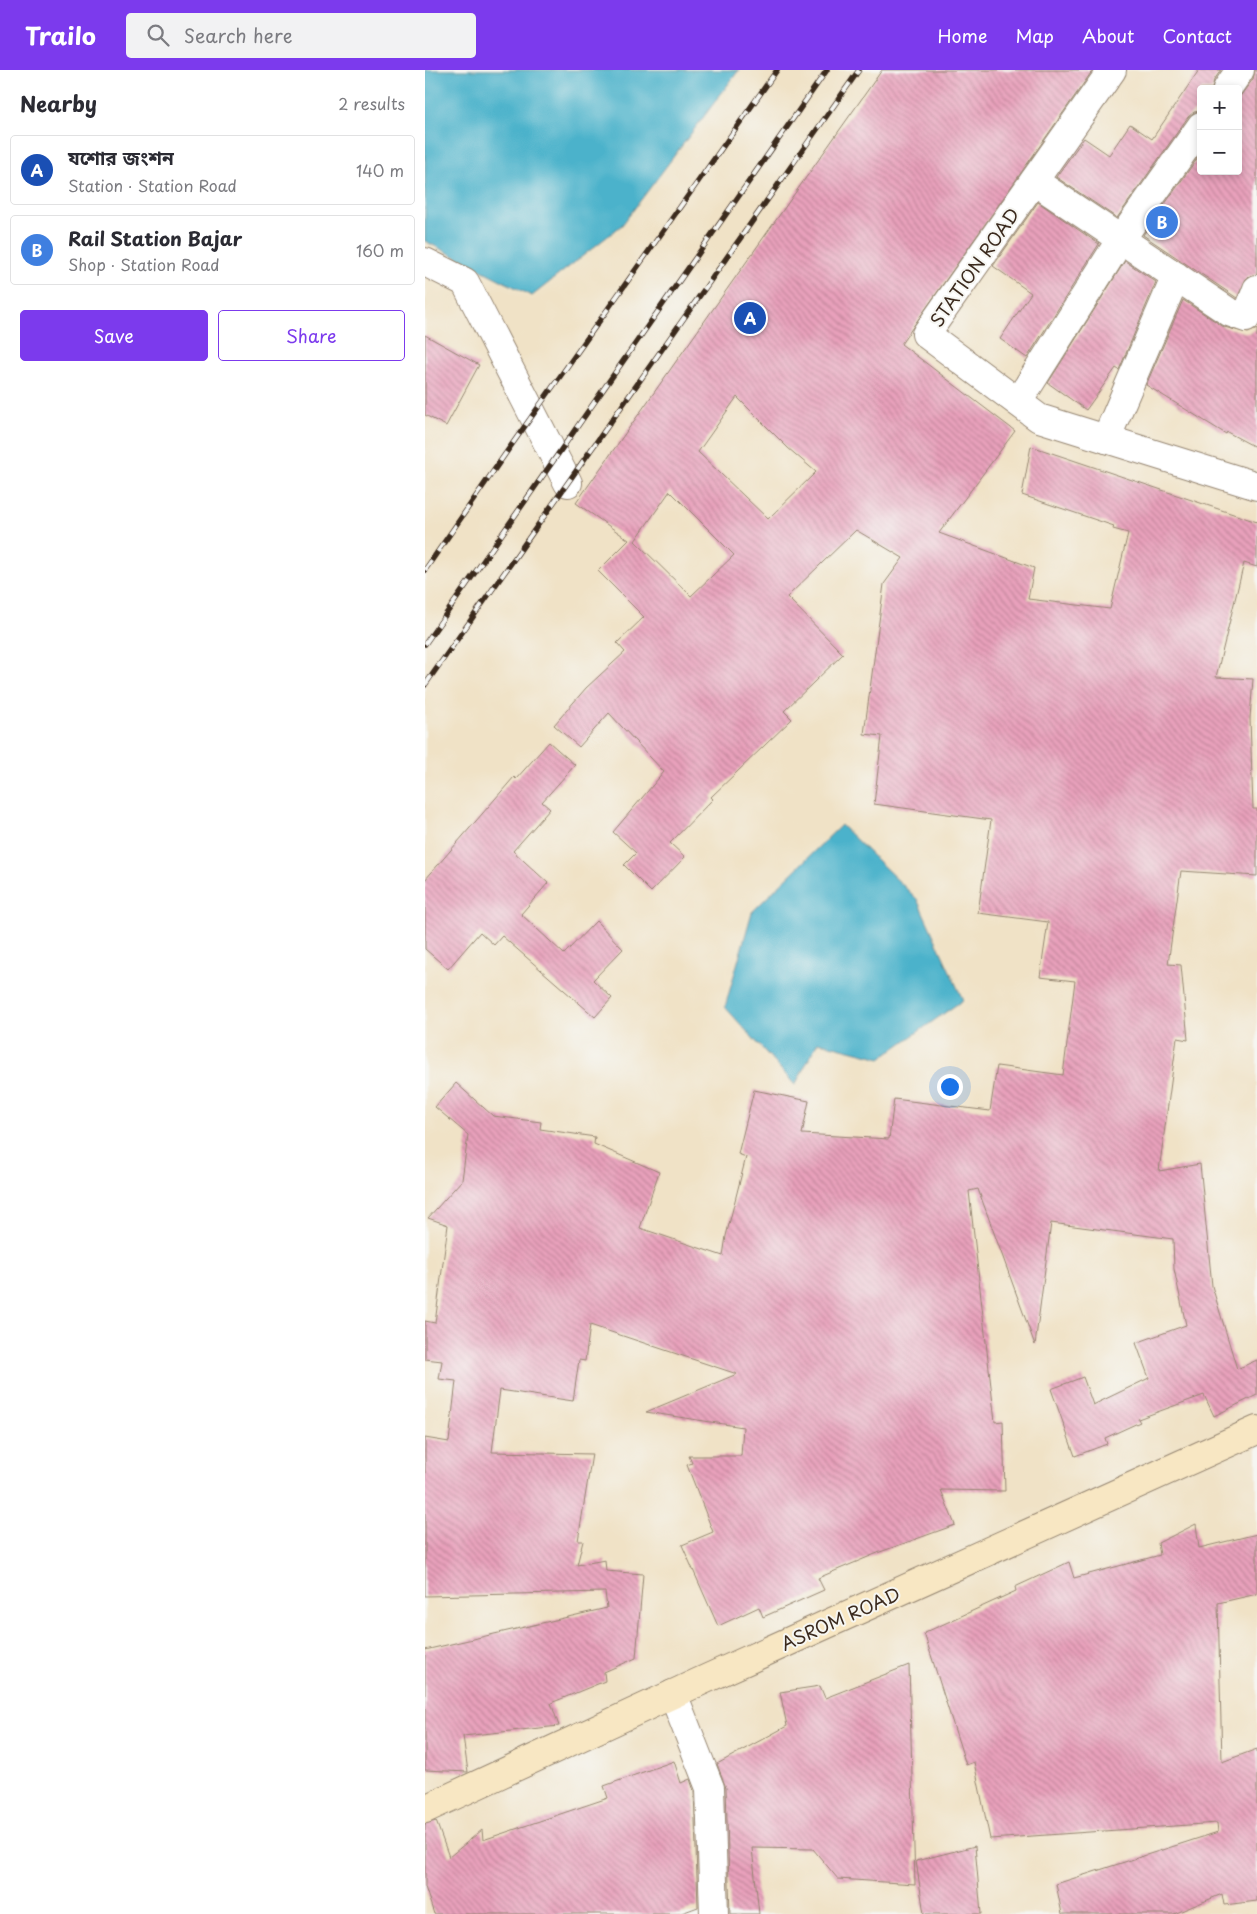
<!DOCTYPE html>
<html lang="en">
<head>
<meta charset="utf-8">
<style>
  body { margin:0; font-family:"Playpen Sans","Noto Sans Bengali",sans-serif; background:#f2f2f3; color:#2b2b33 }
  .controls { position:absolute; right:15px; top:15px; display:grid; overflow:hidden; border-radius:5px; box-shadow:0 2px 8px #0003 }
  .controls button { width:45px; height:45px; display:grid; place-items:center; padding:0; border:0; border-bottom:1px solid #e1e1e2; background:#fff; color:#2b2b33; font:25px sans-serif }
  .you { position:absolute; left:524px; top:1016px; width:18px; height:18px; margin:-12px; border:4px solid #fff; border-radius:50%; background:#1a73e8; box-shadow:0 0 0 8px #1a73e833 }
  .badge { display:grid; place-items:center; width:32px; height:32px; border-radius:50%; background:#7c3aed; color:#fff; font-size:16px; font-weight:700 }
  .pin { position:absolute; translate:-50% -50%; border:2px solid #fff; box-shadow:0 1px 5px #0006 }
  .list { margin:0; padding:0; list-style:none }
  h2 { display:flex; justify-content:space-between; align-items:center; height:65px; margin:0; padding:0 20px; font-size:21px }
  h2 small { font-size:16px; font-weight:400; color:#7c7c81 }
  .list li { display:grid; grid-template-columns:32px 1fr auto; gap:15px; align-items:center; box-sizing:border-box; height:70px; margin:0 10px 10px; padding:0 10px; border:1px solid #e1e1e2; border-radius:5px }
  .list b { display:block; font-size:19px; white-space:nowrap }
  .list p { margin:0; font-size:16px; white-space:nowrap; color:#7c7c81 }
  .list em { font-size:16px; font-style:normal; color:#7c7c81 }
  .actions { display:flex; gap:10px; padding:15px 20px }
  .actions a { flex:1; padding:11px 0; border:1px solid #7c3aed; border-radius:5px; text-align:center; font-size:18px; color:#7c3aed }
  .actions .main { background:#7c3aed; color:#fff }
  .icon { flex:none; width:28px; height:28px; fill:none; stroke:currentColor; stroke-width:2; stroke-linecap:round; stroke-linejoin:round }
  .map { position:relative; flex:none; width:832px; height:1844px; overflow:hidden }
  header { display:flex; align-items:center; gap:30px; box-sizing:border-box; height:70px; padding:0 25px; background:#7c3aed; color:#fff }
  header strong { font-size:24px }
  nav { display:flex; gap:28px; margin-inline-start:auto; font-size:18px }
  .search { width:350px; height:45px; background:#f2f2f3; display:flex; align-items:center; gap:12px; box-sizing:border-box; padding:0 18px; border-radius:5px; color:#7c7c81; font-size:19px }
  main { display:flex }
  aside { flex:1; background:#fff }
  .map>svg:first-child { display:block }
  .water { fill:#4cb2cb; stroke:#446e74 }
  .building { fill:url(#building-back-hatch); fill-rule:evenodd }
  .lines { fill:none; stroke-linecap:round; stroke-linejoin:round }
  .street-casing { stroke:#968672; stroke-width:30 }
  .secondary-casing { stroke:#968672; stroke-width:30 }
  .street { stroke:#fff; stroke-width:28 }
  .secondary { stroke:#f8e7c3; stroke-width:28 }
  .rail-casing { stroke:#3b2a1e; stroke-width:5.5 }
  .rail { stroke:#f6f6f2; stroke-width:4; stroke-dasharray:11; stroke-linecap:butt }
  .labels { text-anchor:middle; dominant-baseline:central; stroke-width:4; stroke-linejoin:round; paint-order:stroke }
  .street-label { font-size:18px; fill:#3b2a1e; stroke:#f6f6f2 }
</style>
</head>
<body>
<header>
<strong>Trailo</strong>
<div class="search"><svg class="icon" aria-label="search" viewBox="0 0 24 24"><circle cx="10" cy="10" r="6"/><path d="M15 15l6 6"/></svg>Search here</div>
<nav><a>Home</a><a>Map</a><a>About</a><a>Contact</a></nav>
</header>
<main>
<aside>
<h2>Nearby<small>2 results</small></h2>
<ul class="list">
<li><span class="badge" style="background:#1a4fb4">A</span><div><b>যশোর জংশন</b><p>Station · Station Road</p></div><em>140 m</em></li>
<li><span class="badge" style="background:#3f7fe0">B</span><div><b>Rail Station Bajar</b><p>Shop · Station Road</p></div><em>160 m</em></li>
</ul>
<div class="actions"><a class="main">Save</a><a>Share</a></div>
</aside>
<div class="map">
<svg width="832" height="1844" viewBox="0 0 832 1844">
  <defs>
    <pattern id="building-back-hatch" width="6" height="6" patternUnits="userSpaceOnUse" patternTransform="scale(1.25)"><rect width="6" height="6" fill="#e9a1bc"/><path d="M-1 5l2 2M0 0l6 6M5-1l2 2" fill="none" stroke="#be8398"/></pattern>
  </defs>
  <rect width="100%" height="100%" fill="#f6f6f2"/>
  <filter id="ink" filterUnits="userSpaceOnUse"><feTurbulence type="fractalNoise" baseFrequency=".02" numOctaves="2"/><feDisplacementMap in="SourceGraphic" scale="10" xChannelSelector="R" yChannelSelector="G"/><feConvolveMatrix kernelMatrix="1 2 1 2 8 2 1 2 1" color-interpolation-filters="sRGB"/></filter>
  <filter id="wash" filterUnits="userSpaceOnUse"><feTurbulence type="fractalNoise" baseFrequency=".0096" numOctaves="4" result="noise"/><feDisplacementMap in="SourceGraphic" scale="20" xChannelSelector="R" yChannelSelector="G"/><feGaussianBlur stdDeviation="1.12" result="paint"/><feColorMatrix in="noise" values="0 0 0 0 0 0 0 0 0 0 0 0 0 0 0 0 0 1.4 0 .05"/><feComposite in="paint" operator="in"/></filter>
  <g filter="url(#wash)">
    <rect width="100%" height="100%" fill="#f0e2c6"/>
    <g class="water">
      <path d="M0,0h314l-117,155 -90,71 -107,-55z"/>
      <path d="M416,755l76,74 46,101 -82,58 -63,-16 -23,43 -70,-78 27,-95z"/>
    </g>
    <g id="blocks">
      <g class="building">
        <path d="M457,0h211l-192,274 114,87 -76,102 95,35 -6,31 82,10 18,-76 -15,-4 1,-3 -92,-31 9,-49 226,76v45l-13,-4 -28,114 37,2 -3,39 3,91h4v67l-76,-5 -13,93 13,1 7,75 -11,-2 -18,133 41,-7 12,122 25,83 20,-9v35l-43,21 -10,-21 -66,24 2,3 -35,16 2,6 -32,12 -24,-67 32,-12 10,28 56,-27 -13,-35 50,-18 -12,-56 -1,-30 -122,-16 -16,122 -57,-156 -9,2 26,231 8,-1 2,70 -64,-1 14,35 -75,27 -62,26 6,12 -61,27 -4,-10 -41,19 -36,-81 31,-13 -26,-67 5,-2 -3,-7h52l2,-29 -97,-15 91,-38 -147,-49 -5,36 -6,-1 -6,41 -73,-11 -8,62 100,2 -14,87h5l-6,24 28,-5 1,11 37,3 -7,84 -32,14 1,9 -54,22 8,23 -96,10 5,36 -43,-2v-120l182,-42 -2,-16 -180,4v-158l24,4 7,-61 -17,-2 3,-18 -17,-2v-38l10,2 13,-98 -20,-7 34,-38 6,-45 -33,-28 21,-24 37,33 48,6 -1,7 55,8 -1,7 65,28 -19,56 83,28 3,-20 20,-79 -8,-3 16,-64 55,11 -7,33 87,5 5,-40 96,12 7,-45 66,9 12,-94 -35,-4 8,-55 -70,-9 13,-93 -117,-16 8,-68 -18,-2 20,-150 19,-26 -47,-28 -69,67 56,57 -59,57 8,8 -81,78 2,2 -43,44 15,14 -34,35 -27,-27 12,-12 -23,-21 51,-60 -55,-59 -30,34 -25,-22 32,-37 39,-36 -8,-9 27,-26 -46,-46 31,-31 -53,-37zM312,327l51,51 28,24 -48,47 -70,-67zM245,421l64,64 -43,41 -56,-55z"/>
        <path d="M774,0h22l-7,10 -2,9h-11v22l-7,1 -6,5 -71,101 -61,-41 28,-39 25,17 21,-31 22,15z"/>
        <path d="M830,0h2v204l-10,3 -10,21 -94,-63 58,-82v18h37v-72l15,-20z"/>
        <path d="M613,132l61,42 -72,114 -27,-19 31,-46 -38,-27z"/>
        <path d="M700,191l31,21 -37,88 -3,-2 -30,42 -38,-27z"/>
        <path d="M758,230l41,27 24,6 9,-4v119l-30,-16 -1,2 -80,-49z"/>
        <path d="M0,265l54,30 -33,61 -21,-11z"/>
        <path d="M124,672l26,23 -33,37 8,7 -37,42 35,32 -27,31 43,40 32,-33 27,28 -30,31 19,18 -17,19 -93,-81 -8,9 -14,-13 -32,37 -23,-20v-69l89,-103 2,2z"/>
        <path d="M771,1454l3,24 58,-14v60l-39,9 4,159 35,-13v152l-33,4 -2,-11 -48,20h-112l-6,-30 162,-52 -1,-9 -227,16 -16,-77 -8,3 -42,-132 92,-42 -1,-4 54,-25 5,16 86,-23 -2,-12z"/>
        <path d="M484,1595l6,219 -77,-5 -25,-30 -61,-1 7,66h-29l-4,-126 -9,-24 70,-38 -7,-34 40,-6 5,12z"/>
        <path d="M249,1691l7,22 9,-4 4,12 4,116 -19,7h-245l-9,-27v-63l11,-3 13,36 33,-27 1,10 125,-42 -4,-12z"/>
        <path d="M550,1776l6,68h-57l-8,-53z"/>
      </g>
    </g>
  </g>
  <g filter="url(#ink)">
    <use href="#blocks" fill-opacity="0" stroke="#968672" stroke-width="1"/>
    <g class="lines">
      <g class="street-casing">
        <g id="street">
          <path d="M687,0l-186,264 113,84 218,68"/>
          <path d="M802,19l13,-19"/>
          <path d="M609,111l195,131 17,6 11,-29"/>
          <path d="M0,192l40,20 103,201"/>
          <path d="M593,332l103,-163 80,-113"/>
          <path d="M681,369l70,-163"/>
          <path d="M248,1624l37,94 4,126"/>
        </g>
      </g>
      <g class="secondary-casing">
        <path id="secondary" d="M0,1739l274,-127 558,-252"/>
      </g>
      <use href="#street" class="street"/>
      <use href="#secondary" class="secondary"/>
      <g class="rail-casing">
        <g id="rail">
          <path d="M0,500l83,-120 269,-380"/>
          <path d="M0,574l402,-574"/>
          <path d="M0,615l434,-615"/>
        </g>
      </g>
      <use href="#rail" class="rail"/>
    </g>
  </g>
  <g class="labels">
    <g class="street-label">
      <text transform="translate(549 197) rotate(-55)">STATION ROAD</text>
      <text transform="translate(415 1548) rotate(-24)">ASROM ROAD</text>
    </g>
  </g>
</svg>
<div class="controls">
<button>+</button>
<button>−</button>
</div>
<div class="you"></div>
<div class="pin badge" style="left:325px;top:248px;background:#1a4fb4">A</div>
<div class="pin badge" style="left:737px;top:152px;background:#3f7fe0">B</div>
</div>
</main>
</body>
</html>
